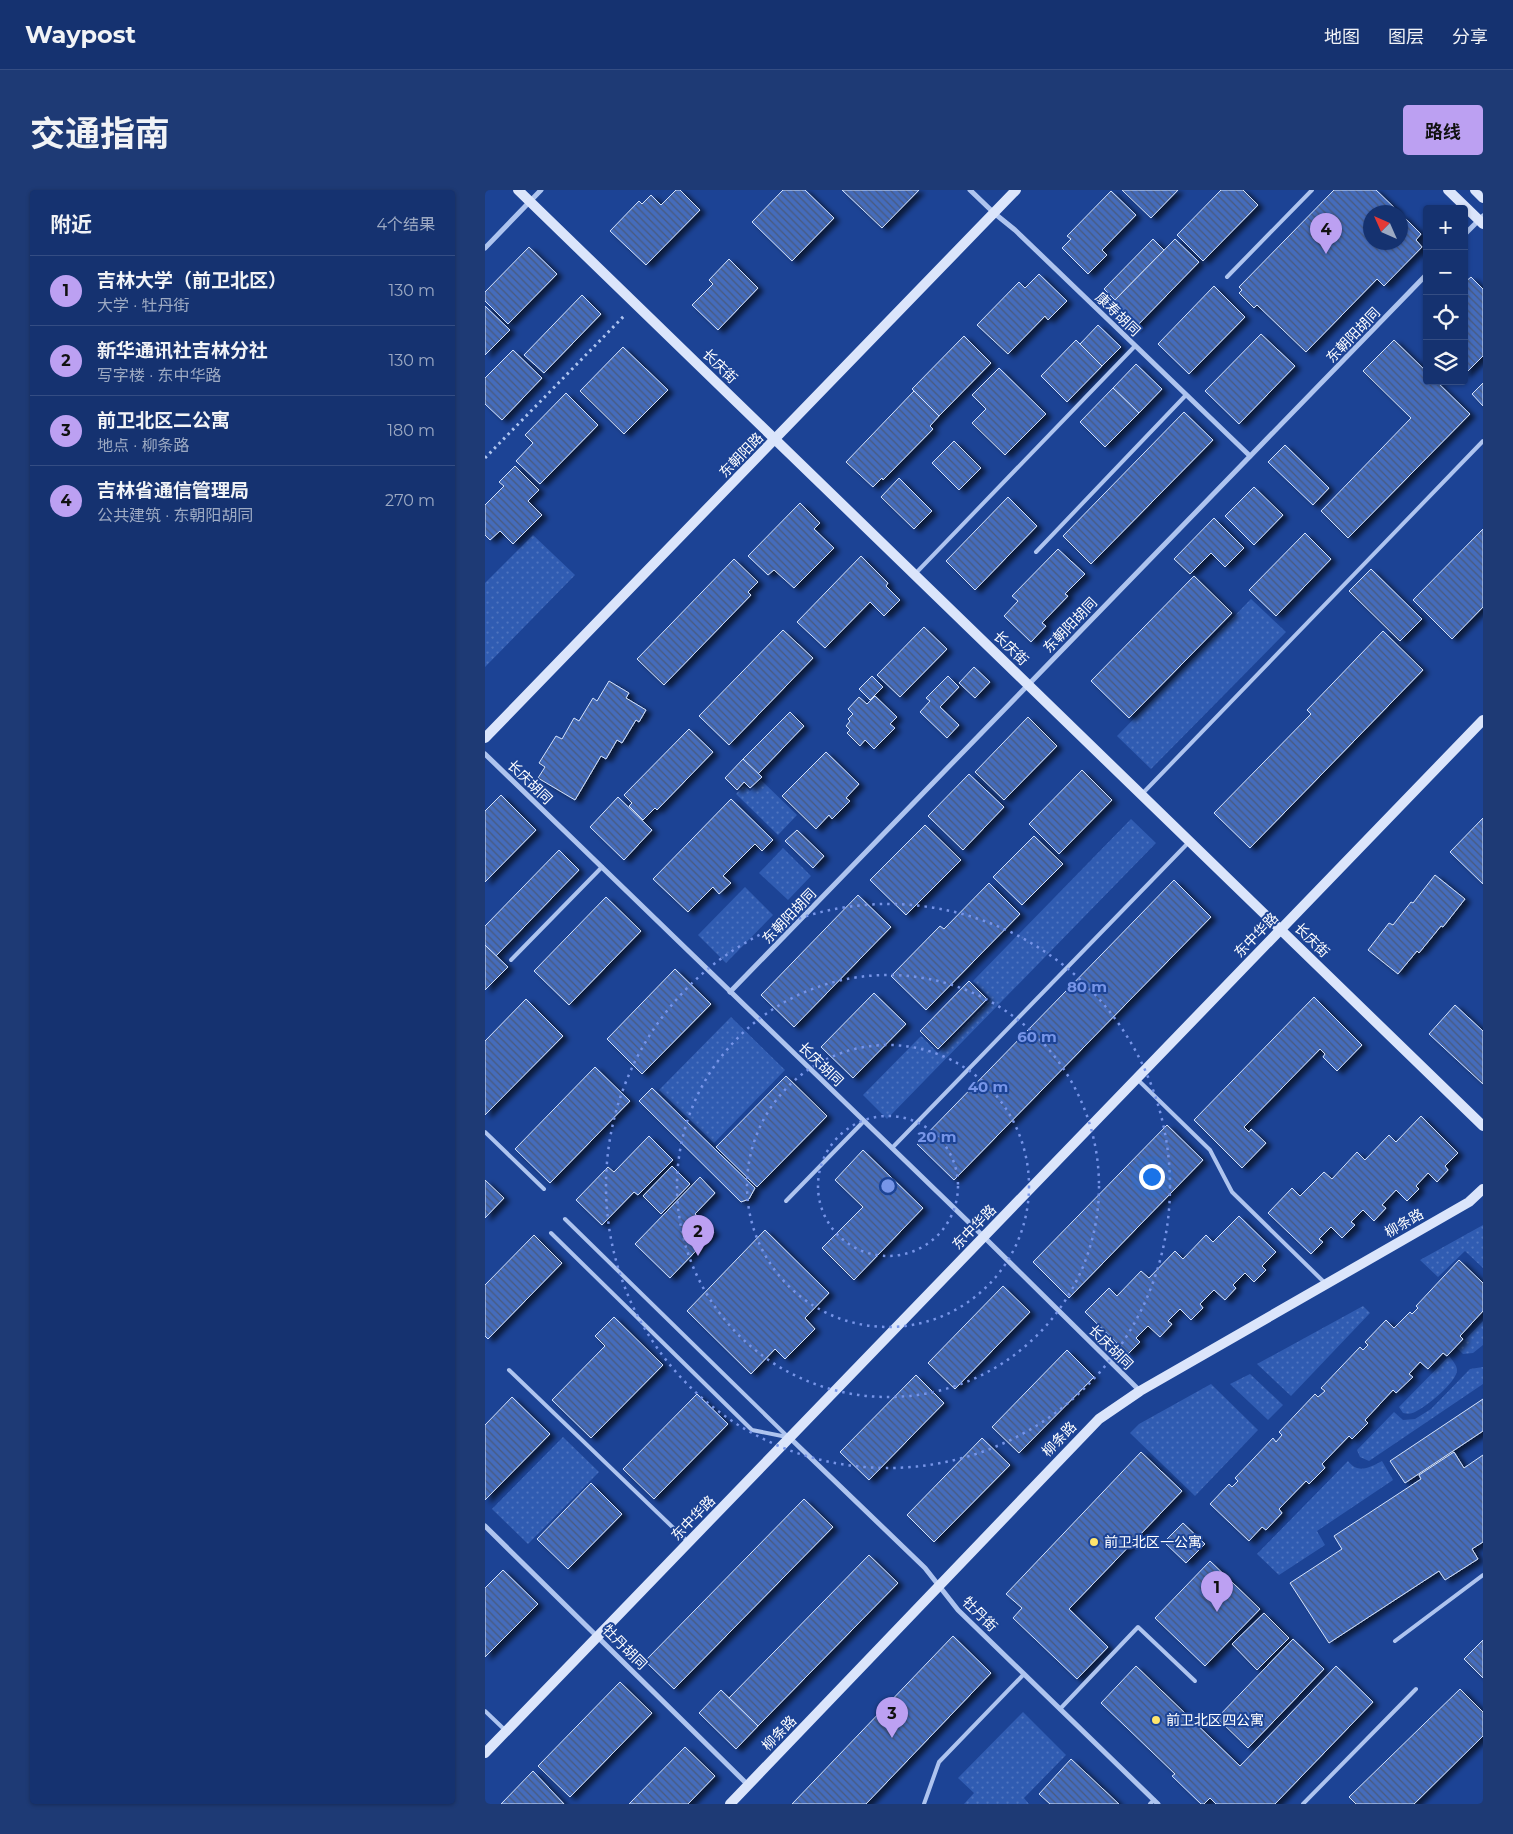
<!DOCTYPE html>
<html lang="zh">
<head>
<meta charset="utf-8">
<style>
  body { margin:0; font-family:Montserrat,"Noto Sans SC",sans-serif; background:#1e3a75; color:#f1f3f6 }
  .controls { position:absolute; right:15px; top:15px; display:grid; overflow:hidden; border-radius:5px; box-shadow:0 1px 4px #0004 }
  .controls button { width:45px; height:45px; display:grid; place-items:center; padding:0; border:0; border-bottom:1px solid #344d83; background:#153270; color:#f1f3f6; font:25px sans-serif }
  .compass { position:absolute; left:878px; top:15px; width:45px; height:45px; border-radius:50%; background:#153270; box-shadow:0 1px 4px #0004; rotate:315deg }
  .you { position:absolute; left:666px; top:986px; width:18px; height:18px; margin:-12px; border:4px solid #fff; border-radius:50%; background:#1a73e8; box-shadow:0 0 0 8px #1a73e833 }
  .badge { display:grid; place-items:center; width:32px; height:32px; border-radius:50%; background:#bca0f2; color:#111; font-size:16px; font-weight:700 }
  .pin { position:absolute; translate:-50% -41px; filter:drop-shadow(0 1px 2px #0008) }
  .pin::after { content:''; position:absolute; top:26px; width:18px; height:15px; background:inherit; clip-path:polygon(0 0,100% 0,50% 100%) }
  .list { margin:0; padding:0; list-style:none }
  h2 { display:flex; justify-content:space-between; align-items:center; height:65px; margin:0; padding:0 20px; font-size:21px }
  h2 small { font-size:16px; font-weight:400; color:#9daac3 }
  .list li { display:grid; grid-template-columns:32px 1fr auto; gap:15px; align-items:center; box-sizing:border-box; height:70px; padding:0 20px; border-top:1px solid #344d83 }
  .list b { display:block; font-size:19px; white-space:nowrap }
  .list p { margin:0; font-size:16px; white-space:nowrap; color:#9daac3 }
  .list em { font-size:16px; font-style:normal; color:#9daac3 }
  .icon { flex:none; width:28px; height:28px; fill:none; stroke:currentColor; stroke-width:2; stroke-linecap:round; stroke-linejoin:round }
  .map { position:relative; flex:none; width:998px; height:1614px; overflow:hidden; border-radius:5px }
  header { display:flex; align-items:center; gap:30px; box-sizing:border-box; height:70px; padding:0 25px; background:#153270; border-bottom:1px solid #344d83 }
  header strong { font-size:24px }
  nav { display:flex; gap:28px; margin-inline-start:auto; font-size:18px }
  .intro { display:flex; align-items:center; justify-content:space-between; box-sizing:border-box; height:120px; padding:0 30px }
  h1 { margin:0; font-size:35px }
  .button { padding:12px 22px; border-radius:5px; background:#bca0f2; color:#111; font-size:18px; font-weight:700 }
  main { display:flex; gap:30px; padding:0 30px }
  aside { flex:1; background:#153270; border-radius:5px; box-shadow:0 1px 4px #0004 }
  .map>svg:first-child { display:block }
  .grass { fill:url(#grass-dots) }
  .building { fill:url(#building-back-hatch); stroke:#d4e2fb; filter:url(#shadow) }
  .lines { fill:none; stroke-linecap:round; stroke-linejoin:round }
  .path { stroke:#aec4ef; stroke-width:3; stroke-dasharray:2.5 4; stroke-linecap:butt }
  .lane { stroke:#aec4ef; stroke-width:4 }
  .street { stroke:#aec4ef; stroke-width:5 }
  .secondary { stroke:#dbe5fb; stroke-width:10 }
  .ring { fill:none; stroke:#7795e8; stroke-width:2.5; stroke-dasharray:2.5 5 }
  .poi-dot { fill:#ffe56c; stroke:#1c4395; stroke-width:2 }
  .labels { text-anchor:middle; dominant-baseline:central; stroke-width:4; stroke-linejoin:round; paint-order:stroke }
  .street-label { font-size:14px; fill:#fff; stroke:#1c4395 }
  .poi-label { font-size:14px; fill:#fff; stroke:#1c4395; text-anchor:start }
  .centre { fill:#7795e8; stroke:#1c4395; stroke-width:2.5 }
  .ring-label { font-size:15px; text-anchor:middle; font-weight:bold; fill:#7795e8; stroke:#1c4395; stroke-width:4; stroke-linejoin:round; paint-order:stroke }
</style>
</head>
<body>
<header>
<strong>Waypost</strong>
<nav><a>地图</a><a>图层</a><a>分享</a></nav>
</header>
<div class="intro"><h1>交通指南</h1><a class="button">路线</a></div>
<main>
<aside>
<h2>附近<small>4个结果</small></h2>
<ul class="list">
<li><span class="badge">1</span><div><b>吉林大学（前卫北区）</b><p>大学 · 牡丹街</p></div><em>130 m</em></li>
<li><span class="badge">2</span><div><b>新华通讯社吉林分社</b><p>写字楼 · 东中华路</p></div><em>130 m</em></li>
<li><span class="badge">3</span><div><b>前卫北区二公寓</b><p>地点 · 柳条路</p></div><em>180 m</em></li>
<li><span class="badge">4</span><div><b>吉林省通信管理局</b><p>公共建筑 · 东朝阳胡同</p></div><em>270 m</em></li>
</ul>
</aside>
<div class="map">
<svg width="998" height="1614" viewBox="0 0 998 1614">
  <defs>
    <pattern id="grass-dots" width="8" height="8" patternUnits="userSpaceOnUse" patternTransform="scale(1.25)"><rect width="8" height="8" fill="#305cb2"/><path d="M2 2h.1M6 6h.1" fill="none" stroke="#4f74be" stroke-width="1.8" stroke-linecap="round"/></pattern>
    <pattern id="building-back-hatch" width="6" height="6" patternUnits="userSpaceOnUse" patternTransform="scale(1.25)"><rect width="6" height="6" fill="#446cbb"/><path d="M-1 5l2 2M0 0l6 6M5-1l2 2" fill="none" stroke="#485a7e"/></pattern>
    <filter id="shadow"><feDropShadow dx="5.5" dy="3" stdDeviation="2.5" flood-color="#0009"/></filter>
  </defs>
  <rect width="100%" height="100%" fill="#1c4395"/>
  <g class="grass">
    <path d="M48,345l42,40 -90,92v-84z"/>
    <path d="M766,409l35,33 -135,137 -34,-33z"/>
    <path d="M276,590l36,35 -19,20 -42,-41 8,-9 6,6z"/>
    <path d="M646,629l25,24 -269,276 -24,-24 58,-59 17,17 53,-54 -18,-18z"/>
    <path d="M298,658l28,28 -23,24 -29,-27z"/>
    <path d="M260,697l28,28 -47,48 -28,-28z"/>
    <path d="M246,827l54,53 -71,73 -55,-53z"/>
    <path d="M998,1035v43l-18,-17 -27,26 -18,-17z"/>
    <path d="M878,1116l7,7 -79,83 -34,-32z"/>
    <path d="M998,1131v24l-10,8 -10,1 -6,-6z"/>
    <path d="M964,1166c3,4 8,9 8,14 0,12 -31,37 -42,42 -4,2 -7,2 -12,1l-4,-6z"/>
    <path d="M998,1177v17l-114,77 -9,-4 -3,-7 37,-38 9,8 12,-1 16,-10 39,-40z"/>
    <path d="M765,1184l33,31 -15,15 -38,-36z"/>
    <path d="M726,1194l47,46 -63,66 -65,-63 9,-9z"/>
    <path d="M78,1247l36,35 -71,72 -36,-35z"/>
    <path d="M863,1271c10,13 21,7 34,0l11,19 -76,51 8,14 -46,30 -22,-21z"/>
    <path d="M538,1522l43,43 -42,43 5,6h-65l10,-11 -16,-15z"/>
  </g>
  <g class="building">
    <path d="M191,0h4l20,20 -54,55 -36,-34 29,-30 3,3 9,-9 10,10z"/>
    <path d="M298,0h22l29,28 -42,43 -40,-39z"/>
    <path d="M357,0h77l-37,38z"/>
    <path d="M637,0h56l-27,28z"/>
    <path d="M736,0h22l15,15 -55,56 -26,-26z"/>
    <path d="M849,0h42l23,22h-28v30h30v-28l20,20 -5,6 6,7 -38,39 -7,-7 -71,73 -49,-47 -3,3 -15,-15 3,-3 -3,-3z"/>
    <path d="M626,1l25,24 -34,35 5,5 -19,19 -26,-26 9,-9 -4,-3z"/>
    <path d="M668,49l11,11 -49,50 -11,-11z"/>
    <path d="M690,49l24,23 -65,67 -24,-24z"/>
    <path d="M44,57l28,27 -49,50 -23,-23v-9z"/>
    <path d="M244,69l29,29 -40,42 -26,-25 21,-21 -4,-4z"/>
    <path d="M554,84l28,27 -19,19 -3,-4 -37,38 -31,-29 42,-43 6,6z"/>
    <path d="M986,87l12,12v67l-19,19v-92z"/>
    <path d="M729,96l31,31 -56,57 -31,-30z"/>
    <path d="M97,105l19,19 -57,59 -20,-18z"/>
    <path d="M0,116l25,24 -25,25z"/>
    <path d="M613,135l23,22 -19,19 -22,-22z"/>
    <path d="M776,144l34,32 -56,58 -34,-33z"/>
    <path d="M479,146l27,27 -52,53 -27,-27z"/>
    <path d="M591,150l26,26 -35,36 -26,-26z"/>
    <path d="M909,150l33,32v9h9l34,33 -122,124 -27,-27 90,-93 -48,-47z"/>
    <path d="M138,157l45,43 -44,44 -44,-43z"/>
    <path d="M28,160l29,28 -40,42 -17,-16v-26z"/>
    <path d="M651,174l26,25 -23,24 -26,-25z"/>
    <path d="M514,178l47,46 -41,41 -33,-32 14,-14 -14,-14z"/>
    <path d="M998,193v23l-11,-12z"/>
    <path d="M628,198l26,25 -34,34 -25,-25z"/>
    <path d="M429,201l25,25 -9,10 3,3 -50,51 -1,-2 -9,9 -27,-25z"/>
    <path d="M81,203l32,32 -58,59 -24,-23 17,-18 -8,-8z"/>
    <path d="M699,222l29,28 -122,124 -28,-28z"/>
    <path d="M469,251l27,27 -22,22 -27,-27z"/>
    <path d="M800,255l44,43 -16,17 -45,-43z"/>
    <path d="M30,276l24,24 -11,11 14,14 -29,29 -13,-13 -10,9 -5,-5v-30l19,-19 -5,-4z"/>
    <path d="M414,288l33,33 -18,18 -33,-32z"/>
    <path d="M769,297l29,28 -29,30 -29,-29z"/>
    <path d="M523,307l29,29 -62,64 -29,-29z"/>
    <path d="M315,313l20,20 -6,6 20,19 -40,40 -20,-18 -6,5 -20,-19z"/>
    <path d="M729,328l30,30 -19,19 -14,-14 -21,21 -16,-15z"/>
    <path d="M998,339v78l-31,32 -39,-39z"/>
    <path d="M820,343l26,26 -55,57 -27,-26z"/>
    <path d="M573,359l27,25 -20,20 3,2 -26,27 4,3 -15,16 -27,-26 14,-15 -6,-5z"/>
    <path d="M376,366l27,27 -2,3 14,14 -16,16 -14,-14 -45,46 -28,-26z"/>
    <path d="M249,369l24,23 -10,10 3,3 -87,90 -27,-26z"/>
    <path d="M886,379l51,50 -22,22 -51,-50z"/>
    <path d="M709,386l38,37 -103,105 -38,-37z"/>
    <path d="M439,437l23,22 -47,48 -23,-22z"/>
    <path d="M298,440l30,28 -84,87 -30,-29z"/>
    <path d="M898,441l40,39 -173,178 -36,-35 97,-99 -4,-4z"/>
    <path d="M489,477l16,15 -15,16 -16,-15z"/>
    <path d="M387,486l11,11 -13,13 -11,-11z"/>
    <path d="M463,486l11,11 -19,20 19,18 -12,13 -27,-26 10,-11 -4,-3z"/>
    <path d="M124,491l20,12 -3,5 20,12 -7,12 -3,-2 -14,23 -5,-3 -11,19 -5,-3 -26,44 -37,-22 7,-11 -6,-4 17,-27 6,3 12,-21 5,3 14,-23 4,3z"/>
    <path d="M390,506l22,21 -7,7 5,4 -21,21 -9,-9 -5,6 -13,-13 3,-3 -4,-4 4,-5 -2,-2 5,-5 -5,-5 11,-12 8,7z"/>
    <path d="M305,522l14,14 -46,48 -15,-15z"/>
    <path d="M543,527l29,29 -53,54 -29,-28z"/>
    <path d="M204,539l24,23 -56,58 -2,-2 -12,12 -14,-14 3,-3 -8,-8z"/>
    <path d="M341,562l33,32 -13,14 4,3 -18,18 -3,-4 -13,14 -34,-33z"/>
    <path d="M258,569l19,18 -12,11 -6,-6 -7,8 -12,-12z"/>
    <path d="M597,580l30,30 -53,54 -30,-30z"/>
    <path d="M484,584l35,33 -41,43 -35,-34z"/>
    <path d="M16,605l35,35 -51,52v-71z"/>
    <path d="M133,607l34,33 -28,30 -34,-33z"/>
    <path d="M246,609l42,41 -11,11 -7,-7 -32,32 8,7 -12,11 -6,-7 -25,25 -35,-33z"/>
    <path d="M998,628v66l-33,-32z"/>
    <path d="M440,635l36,35 -55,55 -36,-35z"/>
    <path d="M312,640l27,26 -11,12 -28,-27z"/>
    <path d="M549,646l29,28 -41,41 -29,-28z"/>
    <path d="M74,660l20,20 -83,86 -11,-11v-19z"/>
    <path d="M950,685l30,24 -22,28 -2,-1 -22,27 -2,-2 -19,23 -30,-24 21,-27 4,2 18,-23 2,1z"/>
    <path d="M689,690l37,37 -257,263 -37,-36z"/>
    <path d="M504,693l31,31 -94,96 -35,-34 49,-50 4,3z"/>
    <path d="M373,705l33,32 -97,100 -33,-32z"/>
    <path d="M121,707l35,34 -72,74 -35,-34z"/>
    <path d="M0,755l23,22 -23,23z"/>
    <path d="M190,779l36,35 -69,70 -35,-35z"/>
    <path d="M484,791l18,18 -49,50 -18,-18z"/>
    <path d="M389,803l32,31 -53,54 -32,-31z"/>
    <path d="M829,807l48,48 -25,26 -14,-14 2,-3 -5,-5 -76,78 5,5 2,-3 15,14 -24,25 -48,-48z"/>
    <path d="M41,809l37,37 -78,79v-74z"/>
    <path d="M970,815l28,26v53l-54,-50z"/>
    <path d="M110,877l35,34 -80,82 -35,-34z"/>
    <path d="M301,886l41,40 -70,71 -41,-40z"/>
    <path d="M167,898l103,100 -6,11 -8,3 -102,-101z"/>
    <path d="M936,926l37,37 -13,13 3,4 -11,12 -9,-9 -12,13 3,3 -12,12 -11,-11 -14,15 4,3 -12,13 -11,-11 -12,12 4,3 -13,13 -11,-11 -12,12 4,3 -12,12 -43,-41 24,-25 8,8 24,-24 8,7 25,-27 8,8 24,-25 7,7z"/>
    <path d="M682,935l36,35 -134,138 -36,-36z"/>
    <path d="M164,946l24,24 -35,35 -4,-3 -32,33 -26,-25 32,-33 6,5z"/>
    <path d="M378,960l60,58 -69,72 -32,-32 41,-41 -28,-27z"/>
    <path d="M187,976l18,18 -29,30 -18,-18z"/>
    <path d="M215,987l15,16 -20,21 19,18 -44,46 -35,-34z"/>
    <path d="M0,990l19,18 -19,20z"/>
    <path d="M754,1026l37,36 -14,14 4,4 -12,12 -9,-9 -12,12 3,3 -11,12 -11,-10 -14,14 3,4 -12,12 -11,-11 -12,12 4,3 -12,13 -12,-11 -12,12 4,4 -12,12 -43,-42 24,-24 8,8 24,-25 8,7 26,-27 8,8 23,-24 7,7z"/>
    <path d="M280,1040l64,63 -24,25 10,11 -30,30 -10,-10 -24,25 -64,-63z"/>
    <path d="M49,1045l28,28 -74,76 -3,-3v-51z"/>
    <path d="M974,1070l24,23v28l-23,25 3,3 -16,17 -4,-3 -15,16 -8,-7 -11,12 4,3 -17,16 -3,-3 -28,30 3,3 -16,16 -3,-3 -27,28 3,4 -16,16 -3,-3 -27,28 3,4 -16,17 -4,-3 -13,14 -39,-37 19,-20 3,3 6,-6 -3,-3 38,-40 3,4 6,-7 -3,-3 36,-38 3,3 7,-6 -4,-3 39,-41 3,3 5,-5 -3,-3 21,-22 8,8 16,-16 2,2 6,-6 -2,-2z"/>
    <path d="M518,1096l27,26 -75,77 -27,-26z"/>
    <path d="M129,1127l49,48 -72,73 -39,-38 53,-54 -10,-10z"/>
    <path d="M582,1160l27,27 -75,76 -27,-26z"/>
    <path d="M431,1185l28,28 -75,77 -29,-28z"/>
    <path d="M212,1204l31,30 -74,75 -31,-30z"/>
    <path d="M27,1207l38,37 -65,66v-75z"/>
    <path d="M998,1209v32l-78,52 -15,-22z"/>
    <path d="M497,1248l28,27 -76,77 -27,-27z"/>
    <path d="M656,1262l41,39 -113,118 39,38 -31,32 -64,-61 9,-10 -16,-14z"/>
    <path d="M969,1262l10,16 19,-13v87l-11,7 6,10 -33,21 -6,-9 -110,72 -39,-60 52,-34 -8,-13 87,-57 -2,-4z"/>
    <path d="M106,1293l31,31 -54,55 -31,-30z"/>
    <path d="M319,1309l29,28 -159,162 -29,-28z"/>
    <path d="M698,1333l22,21 -19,19 -22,-21z"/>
    <path d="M384,1365l29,28 -140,143 -29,-28z"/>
    <path d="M725,1371l50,48 -55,57 -50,-48z"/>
    <path d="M18,1380l35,34 -53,53v-69z"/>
    <path d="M779,1423l25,25 -32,32 -25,-26z"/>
    <path d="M468,1446l38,37 -125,131h-74z"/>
    <path d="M808,1449l31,30 -76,79 -31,-30z"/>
    <path d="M998,1450v38l-19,-19z"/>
    <path d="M651,1476l104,100 96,-100 37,36 -98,102h-59l-6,-6 -6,6h-3l-29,-28 3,-2 -74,-71z"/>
    <path d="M135,1492l32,31 -82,84 -32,-31z"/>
    <path d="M975,1499l23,23v24l-69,68h-58l-7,-7z"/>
    <path d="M236,1500l37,36 -22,23 -37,-36z"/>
    <path d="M200,1557l30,29 -27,28h-59z"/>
    <path d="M586,1569l48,45h-69l-11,-10z"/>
    <path d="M48,1581l31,33h-63z"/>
  </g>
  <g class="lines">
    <path class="path" d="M0,268l139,-142"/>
    <g class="lane">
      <path d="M742,87l85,-87"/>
      <path d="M551,362l150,-157"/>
      <path d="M430,384l220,-228"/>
      <path d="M657,604l341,-353"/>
      <path d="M26,770l91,-93"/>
      <path d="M652,889l73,71 22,42 94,92"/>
      <path d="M0,942l59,57"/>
      <path d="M407,958l296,-305"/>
      <path d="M301,1011l78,-80"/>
      <path d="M80,1029l224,219"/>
      <path d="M66,1043l201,197 35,7"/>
      <path d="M24,1180l178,171"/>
      <path d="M910,1451l88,-66"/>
      <path d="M575,1519l78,-82 57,54"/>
      <path d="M0,1521l21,20"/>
      <path d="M439,1614l15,-42 85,-88"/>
      <path d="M665,1614l4,-4"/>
      <path d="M818,1614l113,-115"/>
    </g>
    <g class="street">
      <path d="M485,0l24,23 21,17 235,226"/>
      <path d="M979,45l19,-19"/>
      <path d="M0,58l56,-58"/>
      <path d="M0,564l499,483 156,154"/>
      <path d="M245,802l697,-718"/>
      <path d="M305,1248l135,130 33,42 200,194"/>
      <path d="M0,1336l263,259"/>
    </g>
    <g class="secondary">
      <path d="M33,0l965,936"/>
      <path d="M963,0l35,34"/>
      <path d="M990,0l8,8"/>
      <path d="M0,548l531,-548"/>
      <path d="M0,1563l998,-1033"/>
      <path d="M245,1614l369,-385 41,-28 329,-189 14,-13"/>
    </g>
  </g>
  <g class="ring">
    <circle cx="403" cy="996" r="70"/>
    <circle cx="403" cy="996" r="141"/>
    <circle cx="403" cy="996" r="211"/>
    <circle cx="403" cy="996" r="282"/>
  </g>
  <g class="poi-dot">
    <circle cx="609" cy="1352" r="5"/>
    <circle cx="671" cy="1530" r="5"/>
  </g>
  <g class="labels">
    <g class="street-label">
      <text transform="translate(633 124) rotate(44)">康寿胡同</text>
      <text transform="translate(868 145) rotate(-46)">东朝阳胡同</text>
      <text transform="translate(235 176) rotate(44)">长庆街</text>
      <text transform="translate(256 265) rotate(-46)">东朝阳路</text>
      <text transform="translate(585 435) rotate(-46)">东朝阳胡同</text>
      <text transform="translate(526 458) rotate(44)">长庆街</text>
      <text transform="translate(45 592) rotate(44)">长庆胡同</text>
      <text transform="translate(304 726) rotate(-46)">东朝阳胡同</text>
      <text transform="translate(771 745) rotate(-46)">东中华路</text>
      <text transform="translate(827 750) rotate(44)">长庆街</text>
      <text transform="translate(336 874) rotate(44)">长庆胡同</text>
      <text transform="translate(919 1033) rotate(-30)">柳条路</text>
      <text transform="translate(489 1037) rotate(-46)">东中华路</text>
      <text transform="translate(626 1157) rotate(45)">长庆胡同</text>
      <text transform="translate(574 1249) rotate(-46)">柳条路</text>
      <text transform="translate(208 1328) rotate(-46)">东中华路</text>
      <text transform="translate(495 1424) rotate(45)">牡丹街</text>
      <text transform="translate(140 1457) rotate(45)">牡丹胡同</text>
      <text transform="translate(294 1543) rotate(-46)">柳条路</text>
    </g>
    <g class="poi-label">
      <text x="619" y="1352">前卫北区一公寓</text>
      <text x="681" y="1530">前卫北区四公寓</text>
    </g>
  </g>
  <circle cx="403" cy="996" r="8" class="centre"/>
  <g class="ring-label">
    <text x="602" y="802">80 m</text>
    <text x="552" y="852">60 m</text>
    <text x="503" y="902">40 m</text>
    <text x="452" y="952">20 m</text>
  </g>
</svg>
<div class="controls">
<button>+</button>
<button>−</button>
<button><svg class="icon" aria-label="locate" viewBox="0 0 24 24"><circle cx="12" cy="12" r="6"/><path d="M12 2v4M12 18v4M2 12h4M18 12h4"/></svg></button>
<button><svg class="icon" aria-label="layers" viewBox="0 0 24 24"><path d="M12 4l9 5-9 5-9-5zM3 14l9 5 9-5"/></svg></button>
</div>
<svg class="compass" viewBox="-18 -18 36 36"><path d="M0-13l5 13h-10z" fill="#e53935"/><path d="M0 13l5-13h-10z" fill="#9daac3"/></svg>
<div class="you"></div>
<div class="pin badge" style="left:732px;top:1422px">1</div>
<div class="pin badge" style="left:213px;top:1066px">2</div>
<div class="pin badge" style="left:407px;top:1548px">3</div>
<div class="pin badge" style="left:841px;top:64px">4</div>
</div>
</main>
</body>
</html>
